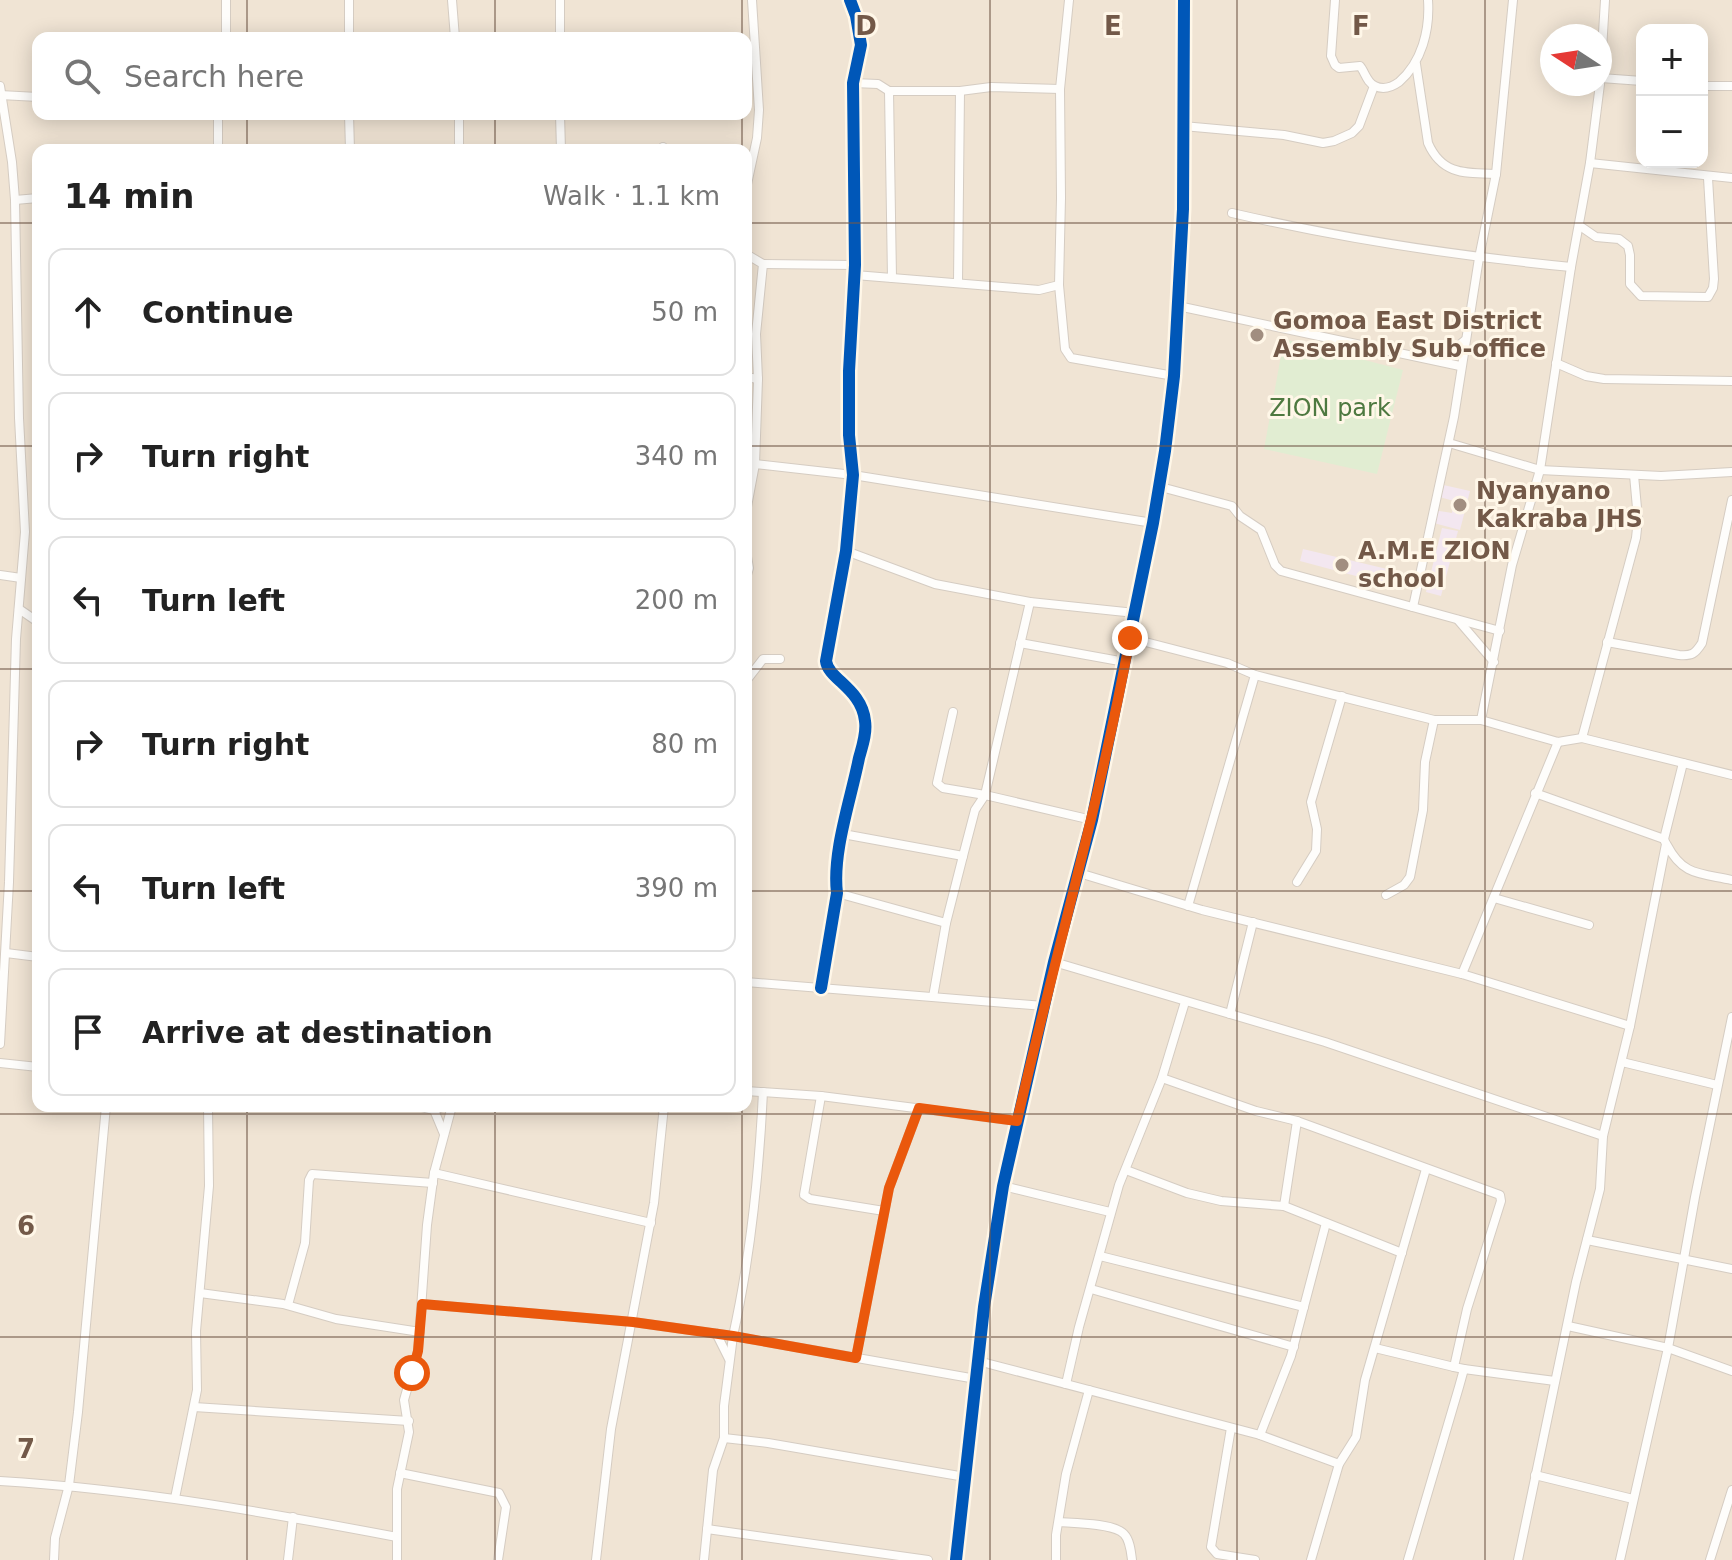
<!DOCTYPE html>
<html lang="en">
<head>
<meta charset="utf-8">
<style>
  body { margin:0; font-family:"DejaVu Sans",sans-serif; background:#f2f2f2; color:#222 }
  .controls { position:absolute; right:24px; top:24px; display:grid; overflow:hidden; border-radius:16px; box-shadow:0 4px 20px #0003 }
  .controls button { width:72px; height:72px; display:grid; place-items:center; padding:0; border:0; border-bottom:2px solid #e0e0e0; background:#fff; color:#222; font:40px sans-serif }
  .compass { position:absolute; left:1540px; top:24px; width:72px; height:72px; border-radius:50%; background:#fff; box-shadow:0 4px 20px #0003; rotate:282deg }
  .stop { position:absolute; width:24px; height:24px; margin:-18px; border:6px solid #ea580c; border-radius:50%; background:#fff }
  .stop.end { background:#ea580c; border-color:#fff; box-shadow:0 2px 8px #0008 }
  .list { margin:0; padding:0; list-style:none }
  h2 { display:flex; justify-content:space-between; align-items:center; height:104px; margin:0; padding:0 32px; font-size:34px }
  h2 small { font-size:26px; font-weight:400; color:#767676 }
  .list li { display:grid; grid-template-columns:52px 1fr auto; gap:24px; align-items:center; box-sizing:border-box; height:128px; margin:0 16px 16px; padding:0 16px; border:2px solid #e0e0e0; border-radius:16px }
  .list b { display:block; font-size:30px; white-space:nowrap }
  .list em { font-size:26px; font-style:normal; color:#767676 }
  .icon { flex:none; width:44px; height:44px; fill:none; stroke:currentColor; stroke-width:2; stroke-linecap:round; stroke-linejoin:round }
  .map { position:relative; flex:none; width:1732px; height:1560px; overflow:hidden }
  .search { position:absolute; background:#fff; box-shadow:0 4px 20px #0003; left:32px; top:32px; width:720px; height:88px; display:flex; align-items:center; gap:20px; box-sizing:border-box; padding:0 28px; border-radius:16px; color:#767676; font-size:30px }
  .panel { position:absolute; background:#fff; box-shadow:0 4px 20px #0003; left:32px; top:144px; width:720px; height:968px; border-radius:16px }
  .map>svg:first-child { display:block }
  .residential { fill:#f0e4d4; fill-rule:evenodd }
  .education { fill:#f3e7f0 }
  .green { fill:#e1edd2 }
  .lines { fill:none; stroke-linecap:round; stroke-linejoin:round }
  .minor-casing { stroke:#d5ccc2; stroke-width:10 }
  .tertiary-casing { stroke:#d5ccc2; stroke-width:12 }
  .minor { stroke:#fefdfb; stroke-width:8 }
  .tertiary { stroke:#fefdfb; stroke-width:10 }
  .cycleway-casing { stroke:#fff7e8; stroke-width:17 }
  .cycleway { stroke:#0057b8; stroke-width:12 }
  .route { stroke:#ea580c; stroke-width:10 }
  .grid { fill:none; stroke:#735948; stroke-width:2; stroke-opacity:0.55 }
  .poi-dot { fill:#a18e80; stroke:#fff7e8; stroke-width:3 }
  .labels { text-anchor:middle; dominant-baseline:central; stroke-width:6; stroke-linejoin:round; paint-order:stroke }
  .poi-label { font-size:24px; font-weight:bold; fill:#735948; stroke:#fff7e8; text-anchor:start }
  .park-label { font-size:24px; fill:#4e7940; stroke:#fff7e8 }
  .grid-label { font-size:26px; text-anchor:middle; font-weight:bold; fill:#735948; stroke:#fff7e8; stroke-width:6; stroke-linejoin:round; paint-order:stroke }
</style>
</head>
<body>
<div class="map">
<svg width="1732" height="1560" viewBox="0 0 1732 1560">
  <rect width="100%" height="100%" fill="#f6f1e7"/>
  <path class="residential" d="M0,0h1732v1560h-1732zM1642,30h60v132h-60zM1552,36h48v48h-48zM38,38h708v76h-708zM38,150h708v956h-708z"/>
  <g class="education">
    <path d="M1439,484l31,7 -10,39 -30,-8 3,-12 19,3 2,-12 -18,-5z"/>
    <path d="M1442,528l16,3 -17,65 -15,-4z"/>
    <path d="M1303,549l84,20 -5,14 -82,-22z"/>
  </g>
  <path class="green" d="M1284,339l119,31 -26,104 -113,-25z"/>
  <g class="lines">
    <g class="minor-casing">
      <g id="minor">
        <path d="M226,0v38"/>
        <path d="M349,0v38"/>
        <path d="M452,0l3,38"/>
        <path d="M1335,0l-4,56 4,9 4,3 21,-2c5,6 7,17 15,20 8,4 17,1 24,-4 23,-20 31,-52 29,-82"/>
        <path d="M560,38v-38"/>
        <path d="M1416,64l12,79c14,32 37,30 68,31"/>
        <path d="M1601,78l41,3"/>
        <path d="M853,83l25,1 11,7h71l31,-4 69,2"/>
        <path d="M1600,83l5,-83"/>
        <path d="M0,86l12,76 3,38 4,218 6,114 -9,107 -7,243 -9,162"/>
        <path d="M1702,86h30"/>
        <path d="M889,91l3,187"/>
        <path d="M0,95l38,2"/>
        <path d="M218,114v36"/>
        <path d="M349,114l1,36"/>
        <path d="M560,114l1,36"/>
        <path d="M1183,126l101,9 39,8 11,-2 18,-8 7,-7 15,-40"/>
        <path d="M459,150v-36"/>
        <path d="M663,150v-3"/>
        <path d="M1590,163l142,15"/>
        <path d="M746,189l11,-51 2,-28 -7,-110"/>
        <path d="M15,200l23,-2"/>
        <path d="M1232,213c112,26 225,43 339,54"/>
        <path d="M1580,226l16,11 23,2 9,7 2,9v29l11,12 67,1 5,-9 1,-9 -6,-101"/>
        <path d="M746,254l17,10 -7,70 2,45 -3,85 -9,48"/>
        <path d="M763,264l92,1"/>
        <path d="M855,275l184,15 20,-5 2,-87 -1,-109 9,-89"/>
        <path d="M958,282l2,-191"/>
        <path d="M1059,285l6,64 6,9 103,18"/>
        <path d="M1178,306l282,60"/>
        <path d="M1440,361l24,-20"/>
        <path d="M1556,363l30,13 18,3 128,2"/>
        <path d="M746,377l12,2"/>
        <path d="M1449,443l91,27 121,6 71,-4"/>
        <path d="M755,464l98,11 300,48"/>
        <path d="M1157,486l75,20 8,10 21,14 14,35 6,6 219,60"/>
        <path d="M746,551l3,17 -3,10"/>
        <path d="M846,551l89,33 95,18 105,11"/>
        <path d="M0,575l21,3"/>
        <path d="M1413,607l41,-190 25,-159 17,-84 17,-174"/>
        <path d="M19,609l19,13"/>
        <path d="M1458,620l36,42"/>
        <path d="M1130,638l97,25 28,12 179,45h47l77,22 24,-4 150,37"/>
        <path d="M1607,642l72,13c13,1 16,-1 23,-12l30,-143"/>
        <path d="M1020,643l105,19"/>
        <path d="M746,681l17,-22h17"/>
        <path d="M953,712l-16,71 6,5 42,7 45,-193"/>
        <path d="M1481,720l31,-155 28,-95 31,-203 19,-104 10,-79"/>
        <path d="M1582,738l54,-200 2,-19 -4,-44"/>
        <path d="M1535,793l129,46"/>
        <path d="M843,834l120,22"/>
        <path d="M1667,845c16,31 33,28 65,35"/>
        <path d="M1079,873l123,37 260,64 168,52"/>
        <path d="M1297,882l19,-31 1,-22 -6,-27 31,-106"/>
        <path d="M837,893l109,30"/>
        <path d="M1386,895l18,-10 6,-8 13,-67 2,-48 9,-42"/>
        <path d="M1494,898l95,27"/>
        <path d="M1188,906l67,-231"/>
        <path d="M6,953l32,4"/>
        <path d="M1054,962l271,80 278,94"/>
        <path d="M1462,974l96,-232"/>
        <path d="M746,982l298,24"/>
        <path d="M821,988l16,-95c-5,-41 14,-94 22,-135 3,-11 8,-25 6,-37 -3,-32 -37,-42 -39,-60l20,-110 7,-76 -4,-40v-64l6,-106 -2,-182 8,-38 -5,-29 -6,-16"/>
        <path d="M933,997l13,-74 17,-67 12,-46 10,-15 107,25"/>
        <path d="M1230,1014l23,-92"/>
        <path d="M1622,1062l95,23"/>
        <path d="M0,1063l38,4"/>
        <path d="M1162,1078l94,33 41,10 203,74 1,6 -34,108 -13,58 10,2 -5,18 -51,173"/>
        <path d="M746,1091l75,5 196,25"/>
        <path d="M763,1092c-4,82 -12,163 -30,244l243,43"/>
        <path d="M821,1096l-17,99 6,4 74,12"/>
        <path d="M417,1106l17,4 11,-4"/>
        <path d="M434,1110l10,24"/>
        <path d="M1126,1170l61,23 34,8 63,5 118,47"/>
        <path d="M434,1173l217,50"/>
        <path d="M1003,1186l107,26"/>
        <path d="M1284,1206l13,-85"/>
        <path d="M1587,1240l145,29"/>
        <path d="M1100,1256l204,51"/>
        <path d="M1091,1289l203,58"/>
        <path d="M200,1293l83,11 53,15 84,13"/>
        <path d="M422,1304l211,18 100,14 -9,70v32l-11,32 -9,90"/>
        <path d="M288,1305l17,-62 4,-63 3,-6 121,9"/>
        <path d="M1568,1326l100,22 64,23"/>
        <path d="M716,1333l13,26"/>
        <path d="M1375,1348l79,19"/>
        <path d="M856,1358l33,-170 30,-80"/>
        <path d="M978,1361l282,74 79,29"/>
        <path d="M1464,1369l91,12"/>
        <path d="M1066,1384l13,-57 40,-142 43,-107 23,-76"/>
        <path d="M194,1407l215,14"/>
        <path d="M1231,1428l-20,119 6,7 38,6"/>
        <path d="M1260,1435l31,-79 35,-133"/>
        <path d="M724,1438l44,5 197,34"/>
        <path d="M400,1473l99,20 7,14 -8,53"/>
        <path d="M1535,1475l98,24"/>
        <path d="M0,1481c134,8 265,31 397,56"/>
        <path d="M175,1498l22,-108 -1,-59 13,-145 -1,-80"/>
        <path d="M1059,1522c14,1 55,1 65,12 6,6 7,18 8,26"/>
        <path d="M707,1529l221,31"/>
        <path d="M54,1560l1,-22 14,-53 9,-73 28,-306"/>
        <path d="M288,1560l5,-43"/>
        <path d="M397,1560v-71l12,-57 -5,-32 14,-49 9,-126 7,-52 18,-67"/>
        <path d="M596,1560l15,-131 43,-226 10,-97"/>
        <path d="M1056,1560v-25l10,-61 23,-84"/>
        <path d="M1311,1560l28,-96 17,-27 9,-57 61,-211"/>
        <path d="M1518,1560l58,-278 24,-93 3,-53 27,-110 36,-182 -2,-5 19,-76"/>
        <path d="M1620,1560l48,-212 27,-151 37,-180"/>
        <path d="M1710,1560l22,-70"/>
      </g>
    </g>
    <g class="tertiary-casing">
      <path id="tertiary" d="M956,1560l28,-253 19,-121 51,-224 38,-142 61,-297 12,-72 9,-75 9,-167 1,-209"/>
    </g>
    <use href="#minor" class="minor"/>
    <use href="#tertiary" class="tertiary"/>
    <g class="cycleway-casing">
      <g id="cycleway">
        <path d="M821,988l16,-95c-5,-41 14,-94 22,-135 3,-11 8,-25 6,-37 -3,-32 -37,-42 -39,-60l20,-110 7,-76 -4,-40v-64l6,-106 -2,-182 8,-38 -5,-29 -6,-16"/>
        <path d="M956,1560l28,-253 19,-121 51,-224 38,-142 61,-297 12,-72 9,-75 9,-167 1,-209"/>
      </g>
    </g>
    <use href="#cycleway" class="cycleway"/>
  </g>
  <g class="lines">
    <path class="route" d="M412,1373l6,-22 4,-47 211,18 100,14 123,22 33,-170 30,-80 98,13c37,-161 83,-320 113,-483"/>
  </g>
  <path class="grid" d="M247,0v38M495,0v38M742,0v38M990,0v1560M1237,0v1560M1485,0v1560M247,114v36M495,114v36M742,114v36M0,223h38M746,223h986M0,446h38M746,446h986M0,669h38M746,669h986M0,891h38M746,891h986M247,1106v454M495,1106v454M742,1106v454M0,1114h1732M0,1337h1732"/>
  <g class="poi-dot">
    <circle cx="1257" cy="335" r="8"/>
    <circle cx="1460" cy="505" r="8"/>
    <circle cx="1342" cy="565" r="8"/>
  </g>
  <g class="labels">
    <g class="poi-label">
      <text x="1273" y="321">Gomoa East District<tspan x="1273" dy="28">Assembly Sub-office</tspan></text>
      <text x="1476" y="491">Nyanyano<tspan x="1476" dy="28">Kakraba JHS</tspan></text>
      <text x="1358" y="551">A.M.E ZION<tspan x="1358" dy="28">school</tspan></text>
    </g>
    <g class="park-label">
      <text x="1330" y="408">ZION park</text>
    </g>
  </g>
  <g class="grid-label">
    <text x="866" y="35">D</text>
    <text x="1113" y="35">E</text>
    <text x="1361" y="35">F</text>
    <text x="26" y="1235">6</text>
    <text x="26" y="1458">7</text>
  </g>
</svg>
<div class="controls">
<button>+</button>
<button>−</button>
</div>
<svg class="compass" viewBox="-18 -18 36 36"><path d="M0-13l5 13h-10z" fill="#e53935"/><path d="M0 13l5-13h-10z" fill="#767676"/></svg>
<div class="stop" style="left:412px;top:1373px"></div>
<div class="stop end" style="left:1130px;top:638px"></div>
<div class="search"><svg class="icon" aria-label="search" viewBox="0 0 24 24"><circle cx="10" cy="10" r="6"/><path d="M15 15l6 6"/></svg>Search here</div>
<section class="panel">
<h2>14 min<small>Walk · 1.1 km</small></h2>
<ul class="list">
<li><svg class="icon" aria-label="ahead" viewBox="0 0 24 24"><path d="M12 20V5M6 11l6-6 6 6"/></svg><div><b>Continue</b></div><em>50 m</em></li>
<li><svg class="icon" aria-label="right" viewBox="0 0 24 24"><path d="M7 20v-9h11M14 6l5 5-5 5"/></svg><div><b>Turn right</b></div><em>340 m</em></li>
<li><svg class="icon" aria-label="left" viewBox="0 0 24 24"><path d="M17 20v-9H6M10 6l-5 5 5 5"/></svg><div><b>Turn left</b></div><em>200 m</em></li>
<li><svg class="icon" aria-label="right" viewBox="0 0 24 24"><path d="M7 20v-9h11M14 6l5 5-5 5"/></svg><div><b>Turn right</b></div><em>80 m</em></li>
<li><svg class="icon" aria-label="left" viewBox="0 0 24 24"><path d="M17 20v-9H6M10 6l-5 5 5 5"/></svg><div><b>Turn left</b></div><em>390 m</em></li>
<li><svg class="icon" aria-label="arrive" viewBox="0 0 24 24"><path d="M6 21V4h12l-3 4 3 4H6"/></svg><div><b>Arrive at destination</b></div></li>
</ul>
</section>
</div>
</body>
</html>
